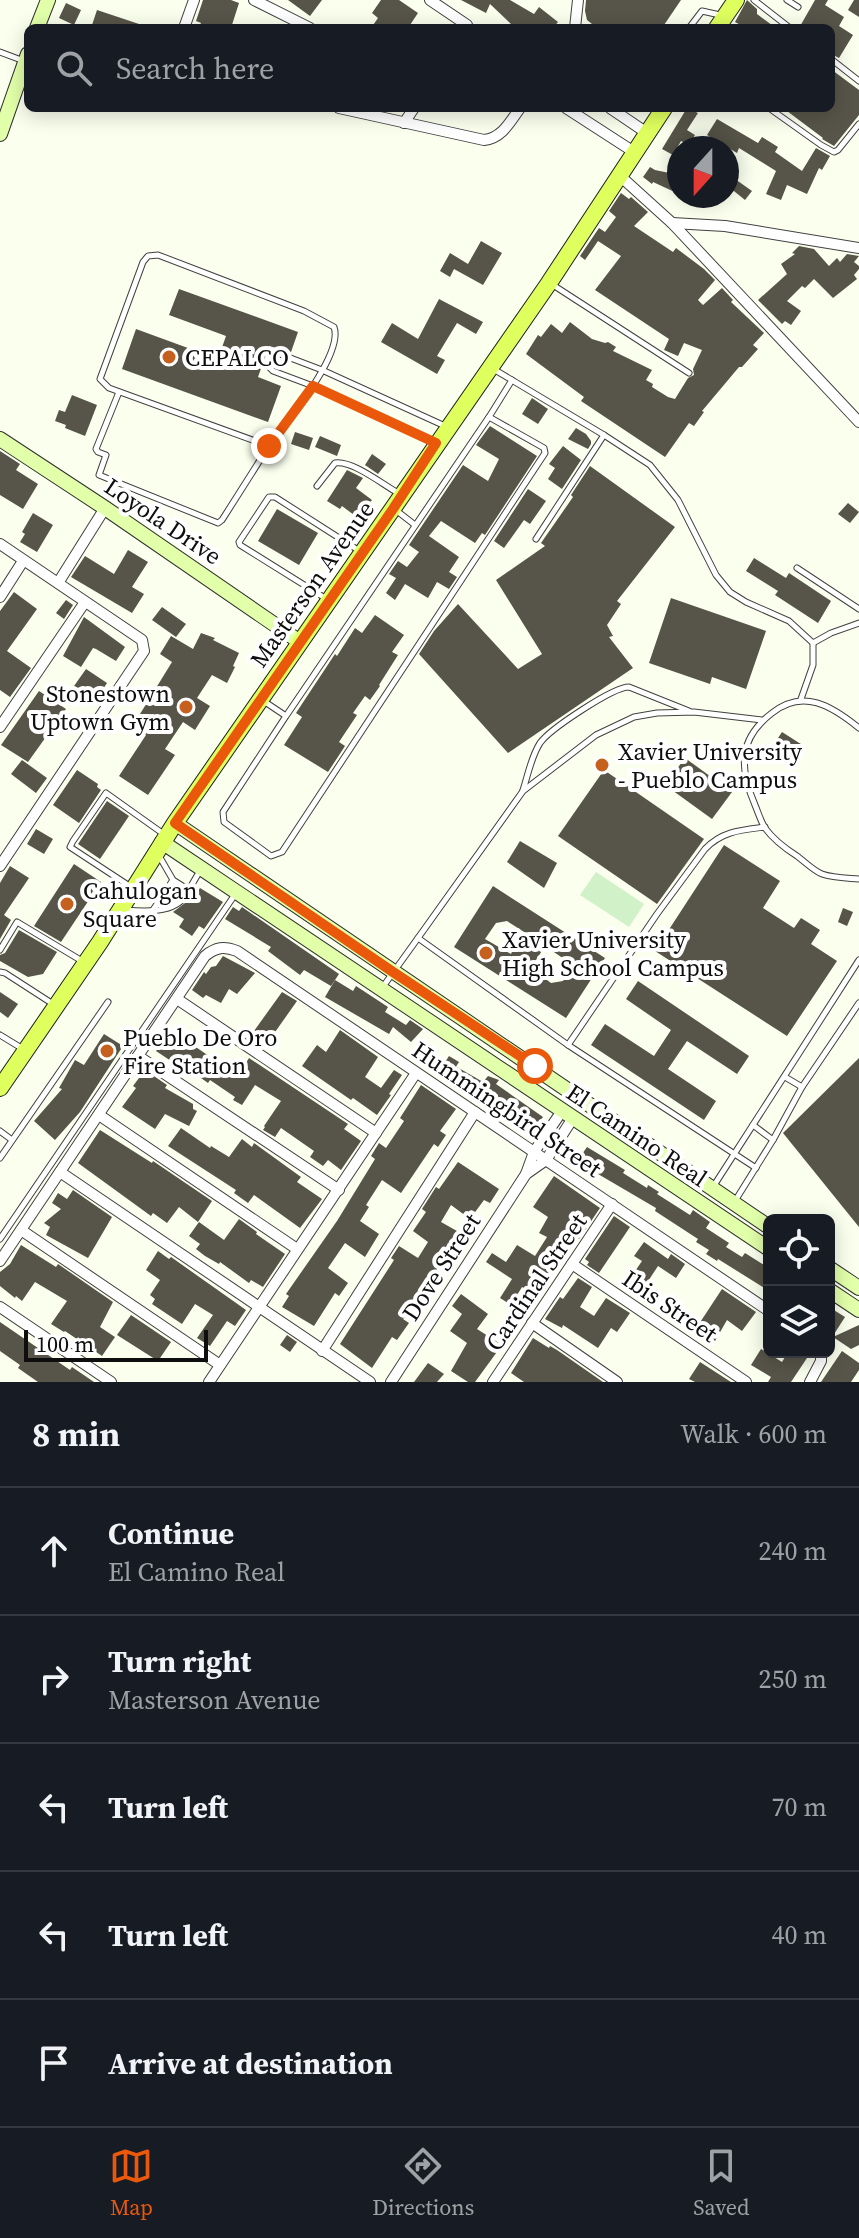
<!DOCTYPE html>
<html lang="en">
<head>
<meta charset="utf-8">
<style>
  body { margin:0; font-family:"Source Serif 4",serif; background:#20242c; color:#f1f3f6 }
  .controls { position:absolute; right:24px; bottom:24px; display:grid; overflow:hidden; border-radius:12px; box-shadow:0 4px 20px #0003 }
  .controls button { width:72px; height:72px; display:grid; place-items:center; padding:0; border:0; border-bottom:2px solid #363941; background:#171b24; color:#f1f3f6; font:40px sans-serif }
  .compass { position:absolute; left:667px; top:136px; width:72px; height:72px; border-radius:50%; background:#171b24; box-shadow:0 4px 20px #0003; rotate:201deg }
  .scale { position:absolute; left:24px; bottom:20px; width:184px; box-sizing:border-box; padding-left:8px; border:4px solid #0e0e0e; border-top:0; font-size:22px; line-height:28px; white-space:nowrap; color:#0e0e0e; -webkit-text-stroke:6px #fff; paint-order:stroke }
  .stop { position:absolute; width:24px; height:24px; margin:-18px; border:6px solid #ea580c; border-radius:50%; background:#fff }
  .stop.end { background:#ea580c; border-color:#fff; box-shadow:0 2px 8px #0008 }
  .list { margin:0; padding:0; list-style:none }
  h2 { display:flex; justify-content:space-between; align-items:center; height:104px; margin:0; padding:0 32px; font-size:34px }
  h2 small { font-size:26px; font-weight:400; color:#9ea1a6 }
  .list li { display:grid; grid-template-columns:52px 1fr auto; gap:24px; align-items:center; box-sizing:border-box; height:128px; padding:0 32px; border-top:2px solid #363941 }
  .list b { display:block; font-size:30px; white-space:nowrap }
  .list p { margin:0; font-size:26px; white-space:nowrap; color:#9ea1a6 }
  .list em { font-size:26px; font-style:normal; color:#9ea1a6 }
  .icon { flex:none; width:44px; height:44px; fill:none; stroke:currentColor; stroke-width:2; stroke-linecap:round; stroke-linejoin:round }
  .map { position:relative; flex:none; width:859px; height:1382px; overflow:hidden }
  .search { position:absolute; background:#171b24; box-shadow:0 4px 20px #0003; left:24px; right:24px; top:24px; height:88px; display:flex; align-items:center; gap:20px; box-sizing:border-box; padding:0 28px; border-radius:12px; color:#9ea1a6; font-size:30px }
  .sheet { height:744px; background:#171b24 }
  nav { display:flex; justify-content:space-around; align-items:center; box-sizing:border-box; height:112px; border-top:2px solid #363941; background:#171b24; font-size:22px; color:#9ea1a6 }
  nav a { display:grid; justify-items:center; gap:4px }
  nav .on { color:#ea580c }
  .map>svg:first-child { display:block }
  .pitch { fill:#d1f2c8 }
  .building { fill:#575549; fill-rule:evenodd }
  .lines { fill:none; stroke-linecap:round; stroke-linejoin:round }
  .lane-casing { stroke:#414141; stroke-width:7 }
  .street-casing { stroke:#414141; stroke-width:12 }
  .secondary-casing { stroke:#303030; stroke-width:16 }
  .primary-casing { stroke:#1f1f1f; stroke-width:18 }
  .lane { stroke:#fff; stroke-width:5 }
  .street { stroke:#fff; stroke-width:10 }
  .secondary { stroke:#e2ffa9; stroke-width:14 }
  .primary { stroke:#dfff5e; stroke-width:16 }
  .route { stroke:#ea580c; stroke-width:10 }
  .poi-dot { fill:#c5601e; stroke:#fff; stroke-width:3 }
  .labels { text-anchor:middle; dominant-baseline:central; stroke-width:8; stroke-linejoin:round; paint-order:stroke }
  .poi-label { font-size:24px; fill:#0e0e0e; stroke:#fff; text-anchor:start }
  .street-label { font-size:24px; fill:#0e0e0e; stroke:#fff }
</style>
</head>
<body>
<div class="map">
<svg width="859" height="1382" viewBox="0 0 859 1382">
  <rect width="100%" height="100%" fill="#fbffee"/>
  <path class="pitch" d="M596,872l48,32 -15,23 -49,-32z"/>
  <g class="building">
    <path d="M203,0h28l8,3 -8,25h-32l2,-5 -5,-2z"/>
    <path d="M288,0h34l-12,16z"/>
    <path d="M381,0h18l19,13 -10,15h-37l7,-10 -6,-5z"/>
    <path d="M461,0h49l24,14 5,-7 19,15 -5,6h-25l-7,-3 -10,-1 -21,-20 -4,9z"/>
    <path d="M586,0h95l-19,28h-65l-10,-8 -2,-9z"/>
    <path d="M747,0l10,9v5l19,14h-30l-11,-6z"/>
    <path d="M815,0h13l-3,5 19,12 -5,9 14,9 -14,23 -8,-4v-26h-32z"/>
    <path d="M854,0h5v17l-11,-7z"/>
    <path d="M66,3l15,7 -7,15 -15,-7z"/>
    <path d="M97,10l48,16v2h-54z"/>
    <path d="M831,66l2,2 -1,2 27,20v25l-25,31 -12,-7 1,-1 -40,-30h48z"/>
    <path d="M687,108l11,5 -11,17 8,5 -6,10 -8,-4 -8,14 -11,-6z"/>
    <path d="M717,119l41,24 4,-6 16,10 -3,5 27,19 14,-23 14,8 -8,14 -3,-2 -12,26 -20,-9 -6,15 -15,-6 10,-23 -37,-23 -2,5 -30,-18z"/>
    <path d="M650,167l5,3 19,4v2l5,2v16l-26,-12 -1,2 -9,-7z"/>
    <path d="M735,179l17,12 -7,9 -16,-13z"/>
    <path d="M621,193l8,6 2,-2 17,15 -14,14 39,26 3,-4 28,21 11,11 -17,20 5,5 19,-17 11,12 -2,2 33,31 -11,12 5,4 -16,18h-3l-37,44 2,1 -10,14 -5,-3 -24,34 -84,-56 3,-4 -58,-43 12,-19 3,2 10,-13 11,9 8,-11 22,17 13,4 3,-1 8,5 -3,4 39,19 -6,10 7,4 -1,3 16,10 7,2 13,-21 6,-3 -1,-6 9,-19 -18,-7 -6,13 -14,-6 5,-11 -74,-49 26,-34 -23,-15 -13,19 -5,-4 19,-28 6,4 11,-15 -7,-6z"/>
    <path d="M481,241l21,12 -19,32 -29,-16 -4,8 -10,-6 10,-18 18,11z"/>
    <path d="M799,246l15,3 15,17 8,-8 3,4 7,-8 12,2 -5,6 5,4v3l-5,6 3,4 -24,19 -19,-19 -9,9 -3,-2 -15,15 14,10 -10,14 -6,-4 -3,3 -24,-24 29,-26 -6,-10 14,-10 -3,-1z"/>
    <path d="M179,289l119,43 -7,20 -22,-6 -11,31 23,9 -13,36 -146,-53 14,-40 82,30 8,-23 -57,-21z"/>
    <path d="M439,299l44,23 -7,12 -19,-11 -20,33 8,4 -8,14 -56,-32 11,-19 26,16z"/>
    <path d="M72,395l25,10 -12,31 -20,-8 1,-3 -11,-4 4,-11 6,2z"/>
    <path d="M532,398l16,11 -10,15 -16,-10z"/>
    <path d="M490,426l47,30 -52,79 -3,-2 -7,10 -34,-22 -12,15 30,21 -10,15 8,5 -8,12 -12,-7 -9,16 -23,-14 -10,16 -9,-7 10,-15 -7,-4 9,-13 9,6 12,-15 -10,-7 54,-80 25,16 11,-22 -23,-14z"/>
    <path d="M576,428l10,6 5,7v3l-3,5 -20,-10z"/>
    <path d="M295,432l18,6 -4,12 -18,-6z"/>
    <path d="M320,436l21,9 -4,11 -22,-9z"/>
    <path d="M563,446l18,14 -19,29 -14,-10 7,-11 -6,-4z"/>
    <path d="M0,451l20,13 -4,6 22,14 -15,25 -23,-14z"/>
    <path d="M372,454l14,10 -8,10 -13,-9z"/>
    <path d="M590,466l85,61 -58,74 4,3 -14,21 6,11 -4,1 24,31 -125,85 -89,-99 15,-23 24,-27 60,65 24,-15 -46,-74 49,-34 -4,-3 32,-46 -2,-2z"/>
    <path d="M347,470l16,8 -7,10 16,12 -14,18 -16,-12 -2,3 -13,-8z"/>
    <path d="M528,489l18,12 -16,23 -6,-4 -20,28 -10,-7z"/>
    <path d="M848,503l11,9 -9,11 -12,-9z"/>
    <path d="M277,509l41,24 -19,32 -41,-24z"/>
    <path d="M33,513l20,12 -16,27 -17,-10 5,-8 -3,-2z"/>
    <path d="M128,550l20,12 -16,25 12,7 -12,19 -61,-36 14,-21 29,18z"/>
    <path d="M754,558l32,20 3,-5 42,28 -13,22 -43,-28 3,-4 -32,-20z"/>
    <path d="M14,592l23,17 -30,42 24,17 -21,29 -10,-7v-79z"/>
    <path d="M671,598l95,33 -20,58 -34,-12 -2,7 -61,-21z"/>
    <path d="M66,600l7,5 -9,14 -8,-6z"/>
    <path d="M162,607l24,17 -10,13 -24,-17z"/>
    <path d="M375,615l29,20 -12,17 6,3 -19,30 1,1 -10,14 -5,-4 -12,17 4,2 -18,27 6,4 -17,26 -44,-27 18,-28 -6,-4 39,-59 2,2 18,-28 7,5z"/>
    <path d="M84,617l41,30 -9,14 -20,-12 -3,-1 -12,19 -18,-11z"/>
    <path d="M201,633l14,5 -2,2 26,13 -6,13 2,1 -8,16 -15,-8 -15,23 13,8 -15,24 -12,-8 -18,27 10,6 -27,40 -29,-19 27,-41 -14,-8 40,-65 -12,-8 11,-18 22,13z"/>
    <path d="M86,669l21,14 -11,17 -22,-14z"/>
    <path d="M39,691l27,18 -38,53 -27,-17z"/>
    <path d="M782,732l22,14 -12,18 -22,-14z"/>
    <path d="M685,758l47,34 -20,27 -47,-34z"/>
    <path d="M22,760l25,18 -11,15 -25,-19z"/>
    <path d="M77,770l21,14 -1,3 4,3 -22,33 -26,-18z"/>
    <path d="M604,770l100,69 -47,65 -99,-68z"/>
    <path d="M107,801l22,15 -29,43 -22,-15z"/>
    <path d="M36,829l17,10 -9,15 -17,-10z"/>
    <path d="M520,841l37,22 -13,25 -37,-26z"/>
    <path d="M724,845l56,36 -17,27 31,20 7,-10 19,12 -9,14 26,17 -50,75 -132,-85z"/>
    <path d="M74,864l27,18 -40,60 -27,-16z"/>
    <path d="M10,866l19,12 -25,37 7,5 -11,19v-56z"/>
    <path d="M493,886l112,72 -39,60 -112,-71zM507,921l25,16 -10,15 -8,-5 -3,7 -26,-15 11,-16zM545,946l28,19 -10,16 -12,2 -20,-15z"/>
    <path d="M200,888l23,14 -19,27 -5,-3 -7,10 -13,-9 5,-8 -11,-7 16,-12 3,2z"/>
    <path d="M233,907l6,4 3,-4 97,67 -8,12 -27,-16 -4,5 -32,-24 3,-4 -46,-28z"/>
    <path d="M843,908l10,4 -6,14 -9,-4z"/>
    <path d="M19,930l38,22 -14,22 -15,3 -28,-16v-6l5,-2z"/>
    <path d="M223,956l32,17 -18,21 -8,-5 -8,14 -15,-8 -3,3 -11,-8 12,-18 2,2 5,-7 5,-1z"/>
    <path d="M335,980l18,11 3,-5 32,21 -3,5 21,13 4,-5 13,9 -12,13 -18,-15 -4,7 -64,-37z"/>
    <path d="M638,981l111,75 -12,18 -50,-33 -19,28 48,32 -12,19 -113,-75 14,-21 49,32 17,-26 -45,-31z"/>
    <path d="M0,992l18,12 -10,14 -8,-6z"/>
    <path d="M282,992l15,9 -29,41 -14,-11z"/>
    <path d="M171,1030l67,46 11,-18 99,66 -4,5 17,12 -20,29 -13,-10 -5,6 -13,-9 4,-6 -33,-23 -6,9 -12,-7 2,-3 -1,-1 17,-25 -26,-16 -13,20 -9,-5 2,-3 -25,-17 -2,3 -14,-10 -2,2 -36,-24z"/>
    <path d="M340,1030l38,27 -13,20 16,11 13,-18 8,5 -13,19 2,1 -14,20 -24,-17 -2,2 -49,-34 15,-21 9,7z"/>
    <path d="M104,1034l19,12 -43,66 -25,28 -21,-19 28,-32 -3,-1 16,-28 9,5z"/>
    <path d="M449,1056l10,6 -7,11 -10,-6z"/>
    <path d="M859,1058v169l-76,-94z"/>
    <path d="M457,1067l26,15 5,-6 11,4 -3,4 47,33 -9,13 -81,-58z"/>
    <path d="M145,1070l22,15 -2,3 28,16v5l4,2 -8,15 -24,-12 -10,15 -33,-22 14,-19 -3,-2z"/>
    <path d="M421,1085l35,24 -16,22 6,4 -8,12 -4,-3 -33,49 -19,-13 -16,25 3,2 -9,14 19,13 -14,23 -20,-14 -17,25 20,15 -9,13 -4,-3 -21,33 -32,-19 7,-11 -3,-2 51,-73 38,-62 -4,-3 8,-13 7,5 18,-27 -4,-3z"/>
    <path d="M181,1128l29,20 1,-2 18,11 13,-18 10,8 2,-4 47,34 -4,5 25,17 -22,29 -46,-33 -6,8 -14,-10 2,-3 -68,-44z"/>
    <path d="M100,1130l52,33 1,-2 59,40 -14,21 -19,-15 -12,16 -14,-10 -2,3 -73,-53z"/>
    <path d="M587,1147l38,23 -2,3 24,15 1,-3 11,7 -2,2 33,21 3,-5 17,12 -4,6 23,15 -3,4 16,10 3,-4 24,15v23l-51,-32 -1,2 -11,-7 3,-4 -13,-8 2,-3 -43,-28 1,-3 -58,-34 3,-4 -21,-13z"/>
    <path d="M458,1162l41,27 -9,14 -6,-3 -14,19 -19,-14 -10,17 16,9 -7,11 4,3 -6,11 -2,-1 -17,27 6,5 -9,12 -5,-4 -18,24 6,4 -12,17 -5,-3 -20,31 -32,-24 54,-84 -3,-2 8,-12 19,12 10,-16 -15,-11 13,-19 -4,-3 14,-22 3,2z"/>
    <path d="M554,1176l46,32 -21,31 -8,-5 -10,18 5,3 -21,30 1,4 -7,9 -17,-11 -11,18 -11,-7 12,-19 -26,-17 6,-9 14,9 11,-17 18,11 12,-19 -8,-4 9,-16 -15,-10z"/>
    <path d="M73,1190l39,27 -24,41 -42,-23 4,-8 -6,-4 17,-14 -9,-6 6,-10 9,6z"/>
    <path d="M614,1216l16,11 -31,46 -12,-8 2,-3 -4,-3z"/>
    <path d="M239,1219l18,13 -1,2 29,20 -22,33 -12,-7 -2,3 -29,-21 -1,2 -14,-8 -9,-7 4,-5 -11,-8 10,-14 25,18z"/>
    <path d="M644,1242l24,17 3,-5 14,10 -9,14 -18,-12 -17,26 -14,-9 15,-22 -8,-5z"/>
    <path d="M21,1245l35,22 2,-3 55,38 -13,25 15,10 -13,19 -37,-25 -1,1 -13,-8 16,-23 -32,-19 -13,19 -6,-5 -1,2 -15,-12v-14l10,-8z"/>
    <path d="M158,1251l11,8 2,-2 75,53 -11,16 -8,-5 -17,25 -13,-8 16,-23 -18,-11 -13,20 -30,-20 3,-5 -5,-4 10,-15 -14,-10z"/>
    <path d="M578,1278l14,9 -12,20 14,9 12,-18 24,15 -13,19 -6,-4 -13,20 -35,-23 -1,3 -17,-9 15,-22 3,2z"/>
    <path d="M722,1289l34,23 -14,19 -15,-11 -12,21 -20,-11z"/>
    <path d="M461,1294l27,20 -11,15 25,16 -27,37h-7l-17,-11 16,-28 -17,-12 12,-17 -10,-8z"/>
    <path d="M829,1307l16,10 -16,25z"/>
    <path d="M131,1315l40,27 -13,19 -41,-26z"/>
    <path d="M0,1322l70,48 2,-3 22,15h-56l-20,-14 2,-3 -20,-14z"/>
    <path d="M859,1325v20l-8,4 -18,-12z"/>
    <path d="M287,1335l10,7 -7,10 -10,-7z"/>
    <path d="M533,1338l16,10 1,-2 7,4 46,32h-79l-13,-9z"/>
    <path d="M761,1349l21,13 6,-10h23l-20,30h-23l3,-5 -20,-12z"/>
    <path d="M842,1351l17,12v7l-8,12h-30z"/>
    <path d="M700,1362l31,20h1h-37l-6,-3z"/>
    <path d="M428,1363l16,11 -7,8h-23z"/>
  </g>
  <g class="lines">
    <g class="lane-casing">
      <g id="lane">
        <path d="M754,0l36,28"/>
        <path d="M787,0l11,7"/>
        <path d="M689,28l13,-17 18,4"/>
        <path d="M0,52l24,9"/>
        <path d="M831,59l28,22"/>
        <path d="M769,108l52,37 13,7 4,-2 21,-26"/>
        <path d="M158,255l146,56 30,16c10,27 -48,96 -65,119l-160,-58 -9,-9 43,-117 5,-6z"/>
        <path d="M553,285l136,88"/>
        <path d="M495,370l109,65 46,30 28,35 38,75 14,17 16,10 43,19 24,22v22l-12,34"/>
        <path d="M119,392l-23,57 2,3 8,3 -7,20 119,48 4,-3 47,-74"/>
        <path d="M489,417l23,-37"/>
        <path d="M435,442l-122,-56 -40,-15 -4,-4 6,-13h5l42,16 123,56"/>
        <path d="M317,486l18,-23c17,-3 47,21 63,30"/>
        <path d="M397,511l18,14"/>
        <path d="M536,539l68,-104"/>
        <path d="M797,568l62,41"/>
        <path d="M325,598l-85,-53 -1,-3 30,-45h6l83,53"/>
        <path d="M813,643l18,-10 28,-10"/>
        <path d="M265,702l21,14 -63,96 1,10 47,34 11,-4 263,-399 -1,-5 -55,-31 -203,299"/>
        <path d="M859,728c-27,-22 -56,-40 -87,-15 -34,26 -33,55 -17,92 3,7 6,17 10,23 8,11 21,21 32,28 8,6 17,15 25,18 11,4 26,4 37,5"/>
        <path d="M523,790c5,-15 8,-33 17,-47 10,-14 73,-56 89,-56l60,24"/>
        <path d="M173,880l16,10"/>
        <path d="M131,887l-61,-40 3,-6 33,-48 59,42"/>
        <path d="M126,910c18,2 44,3 57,-11 7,-9 11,-20 18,-29"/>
        <path d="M153,910l20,-30 -15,-26"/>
        <path d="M418,938l105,-147 73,-56 38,-18 23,-4 37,-1 68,8"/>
        <path d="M0,950l17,-28 65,39"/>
        <path d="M0,972l5,1 48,31"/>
        <path d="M382,988l36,-50 150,107 89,-131 48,-65c17,-18 36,-19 60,-22"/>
        <path d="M0,1035l23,14"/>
        <path d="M568,1045l188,123"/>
        <path d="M785,1077l17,10"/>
        <path d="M753,1125l20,15"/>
        <path d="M0,1131l12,9"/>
        <path d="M0,1158l108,-156"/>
        <path d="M713,1187l146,-227"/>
        <path d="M735,1201l38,-61 29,-53 57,-84"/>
        <path d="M0,1239l236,-346"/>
      </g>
    </g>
    <g class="street-casing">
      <g id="street">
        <path d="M254,0l56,28"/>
        <path d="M430,0l37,25 -2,3"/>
        <path d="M184,28l10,-28"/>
        <path d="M575,28l3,-28"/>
        <path d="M339,108l145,32c18,-2 26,-18 36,-32"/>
        <path d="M566,108l68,44"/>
        <path d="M610,108l37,25"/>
        <path d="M404,123l10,-15"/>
        <path d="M619,175l53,48 187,199"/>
        <path d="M672,223l53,3 134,22"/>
        <path d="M0,544l142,96 2,11 -144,215"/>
        <path d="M58,583l47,-75"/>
        <path d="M0,597l23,-36"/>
        <path d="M0,727l85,-125"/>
        <path d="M177,999l199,134"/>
        <path d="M138,1056l201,134"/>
        <path d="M99,1115l198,134"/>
        <path d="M60,1172l310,210"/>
        <path d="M526,1174l20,-14 27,-42"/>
        <path d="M21,1230l199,135"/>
        <path d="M0,1261l205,-305c11,-9 19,-10 32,-5l532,360"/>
        <path d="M572,1264l174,118"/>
        <path d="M0,1307l111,75"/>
        <path d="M532,1323l85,59"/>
        <path d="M322,1351l153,-239"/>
        <path d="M209,1382l207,-309"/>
        <path d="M391,1382l135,-208 8,-22 28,-41"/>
        <path d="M493,1382l119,-178"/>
        <path d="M810,1382l11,-21v-9"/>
      </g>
    </g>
    <g class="secondary-casing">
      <g id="secondary">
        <path d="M37,28l11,-28"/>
        <path d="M0,134l28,-80"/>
        <path d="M0,439l105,69 195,134"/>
        <path d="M175,823l594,404"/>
        <path d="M162,842l607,407"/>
        <path d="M829,1268l30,20"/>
        <path d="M829,1290l30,20"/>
      </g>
    </g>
    <g class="primary-casing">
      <g id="primary">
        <path d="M717,28l19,-28"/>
        <path d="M0,1088l100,-146 75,-119 374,-540 115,-175"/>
      </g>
    </g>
    <use href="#lane" class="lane"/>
    <use href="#street" class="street"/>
    <use href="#secondary" class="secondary"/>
    <use href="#primary" class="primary"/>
  </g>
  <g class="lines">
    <path class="route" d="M269,446l44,-60 123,57 -43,66 -218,314 218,149 142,94"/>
  </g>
  <g class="poi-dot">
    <circle cx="169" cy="357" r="8"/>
    <circle cx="186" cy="707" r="8"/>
    <circle cx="602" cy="765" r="8"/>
    <circle cx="67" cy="904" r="8"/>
    <circle cx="486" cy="953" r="8"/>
    <circle cx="107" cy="1051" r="8"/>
  </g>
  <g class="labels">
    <g class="poi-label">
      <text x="185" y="357">CEPALCO</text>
      <text x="170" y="693" text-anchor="end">Stonestown<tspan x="170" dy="28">Uptown Gym</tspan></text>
      <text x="618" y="751">Xavier University<tspan x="618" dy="28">- Pueblo Campus</tspan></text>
      <text x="83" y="890">Cahulogan<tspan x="83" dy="28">Square</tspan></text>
      <text x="502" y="939">Xavier University<tspan x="502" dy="28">High School Campus</tspan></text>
      <text x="123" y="1037">Pueblo De Oro<tspan x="123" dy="28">Fire Station</tspan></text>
    </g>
    <g class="street-label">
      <text transform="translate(163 521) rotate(34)">Loyola Drive</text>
      <text transform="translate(312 584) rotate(-55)">Masterson Avenue</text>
      <text transform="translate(507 1109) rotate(34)">Hummingbird Street</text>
      <text transform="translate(637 1135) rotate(34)">El Camino Real</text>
      <text transform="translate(441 1267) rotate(-57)">Dove Street</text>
      <text transform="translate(536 1282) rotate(-56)">Cardinal Street</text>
      <text transform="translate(670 1306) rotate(34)">Ibis Street</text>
    </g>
  </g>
</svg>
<div class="controls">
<button><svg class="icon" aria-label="locate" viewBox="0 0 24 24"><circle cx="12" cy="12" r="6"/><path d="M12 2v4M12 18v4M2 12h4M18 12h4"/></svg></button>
<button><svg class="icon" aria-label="layers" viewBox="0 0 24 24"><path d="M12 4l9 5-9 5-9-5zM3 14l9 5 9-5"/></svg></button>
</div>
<svg class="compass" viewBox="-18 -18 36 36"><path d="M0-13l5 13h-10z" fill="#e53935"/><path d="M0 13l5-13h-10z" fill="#9ea1a6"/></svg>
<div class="scale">100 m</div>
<div class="stop" style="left:535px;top:1066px"></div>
<div class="stop end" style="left:269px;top:446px"></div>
<div class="search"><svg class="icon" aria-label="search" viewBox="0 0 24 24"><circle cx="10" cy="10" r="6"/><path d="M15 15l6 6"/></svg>Search here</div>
</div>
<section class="sheet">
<h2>8 min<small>Walk · 600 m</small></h2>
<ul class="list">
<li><svg class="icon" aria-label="ahead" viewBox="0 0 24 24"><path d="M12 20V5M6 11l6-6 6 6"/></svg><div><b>Continue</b><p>El Camino Real</p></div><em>240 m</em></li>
<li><svg class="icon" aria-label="right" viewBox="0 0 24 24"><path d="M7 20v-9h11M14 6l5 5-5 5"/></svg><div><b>Turn right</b><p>Masterson Avenue</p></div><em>250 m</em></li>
<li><svg class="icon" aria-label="left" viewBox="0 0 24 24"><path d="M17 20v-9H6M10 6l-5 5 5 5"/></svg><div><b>Turn left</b></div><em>70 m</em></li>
<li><svg class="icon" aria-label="left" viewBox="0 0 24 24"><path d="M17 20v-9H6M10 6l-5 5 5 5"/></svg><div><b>Turn left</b></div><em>40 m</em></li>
<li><svg class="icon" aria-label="arrive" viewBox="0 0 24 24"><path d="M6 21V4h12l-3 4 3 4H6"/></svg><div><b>Arrive at destination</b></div></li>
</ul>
</section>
<nav>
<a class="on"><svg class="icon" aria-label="map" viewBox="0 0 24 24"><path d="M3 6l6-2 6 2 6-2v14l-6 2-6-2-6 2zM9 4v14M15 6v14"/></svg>Map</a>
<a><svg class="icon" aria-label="directions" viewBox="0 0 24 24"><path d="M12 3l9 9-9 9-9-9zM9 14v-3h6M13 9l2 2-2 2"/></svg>Directions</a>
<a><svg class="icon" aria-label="saved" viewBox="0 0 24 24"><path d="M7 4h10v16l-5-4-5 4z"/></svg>Saved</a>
</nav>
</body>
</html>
